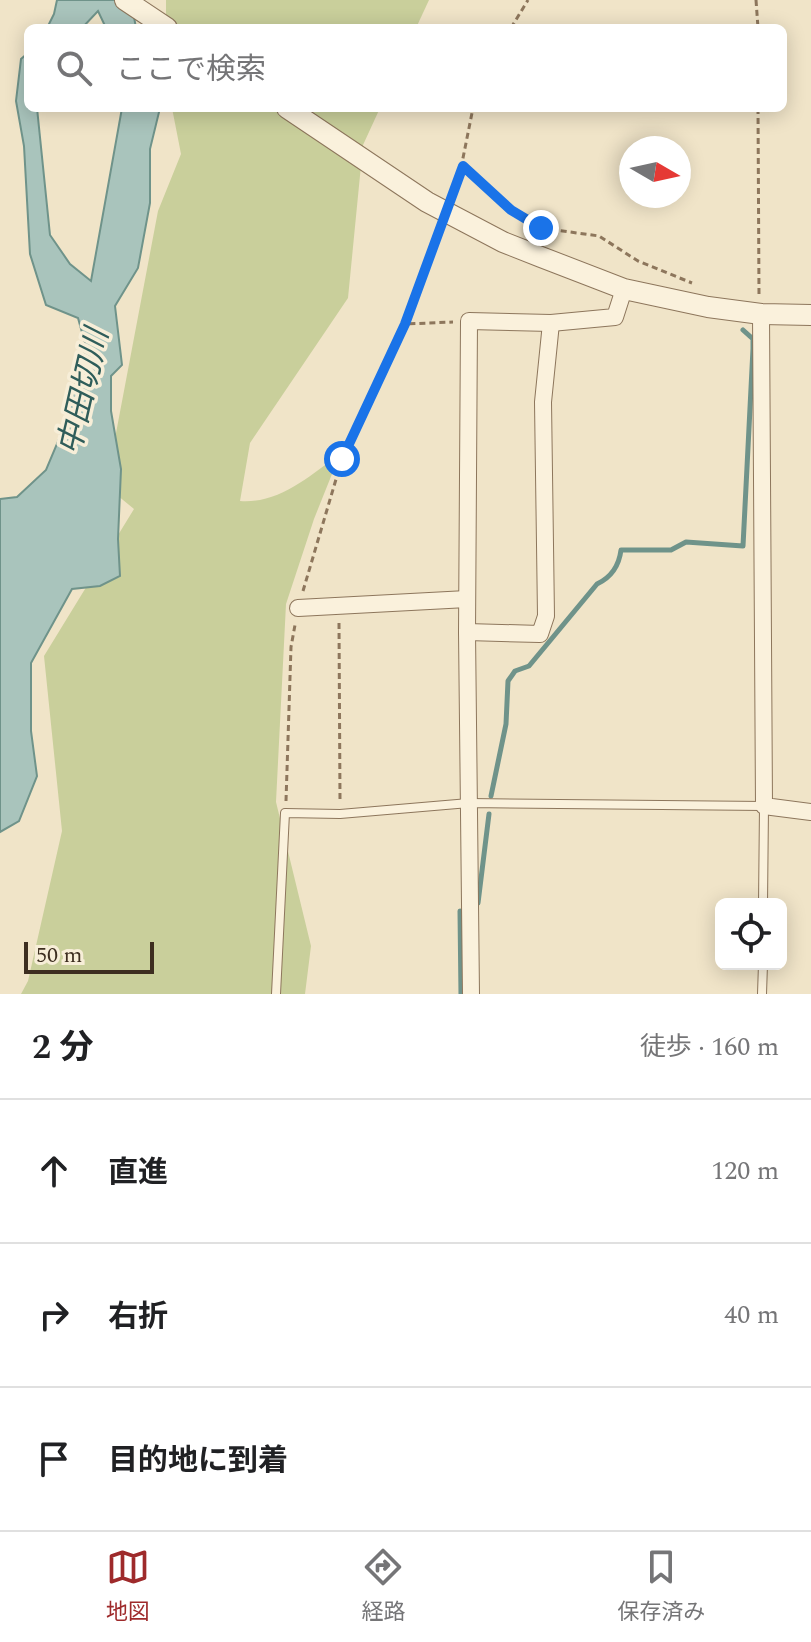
<!DOCTYPE html>
<html lang="ja">
<head>
<meta charset="utf-8">
<style>
  body { margin:0; font-family:Spectral,"Noto Sans JP",serif; background:#f6f6f6; color:#202124 }
  .controls { position:absolute; right:24px; bottom:24px; display:grid; overflow:hidden; border-radius:12px; box-shadow:0 4px 20px #0003 }
  .controls button { width:72px; height:72px; display:grid; place-items:center; padding:0; border:0; border-bottom:2px solid #e0e0e0; background:#fff; color:#202124; font:40px sans-serif }
  .compass { position:absolute; left:619px; top:136px; width:72px; height:72px; border-radius:50%; background:#fff; box-shadow:0 4px 20px #0003; rotate:99deg }
  .scale { position:absolute; left:24px; bottom:20px; width:130px; box-sizing:border-box; padding-left:8px; border:4px solid #3d2e20; border-top:0; font-size:22px; line-height:28px; white-space:nowrap; color:#3d2e20; -webkit-text-stroke:6px #f7eed8; paint-order:stroke }
  .stop { position:absolute; width:24px; height:24px; margin:-18px; border:6px solid #1a73e8; border-radius:50%; background:#fff }
  .stop.end { background:#1a73e8; border-color:#fff; box-shadow:0 2px 8px #0008 }
  .list { margin:0; padding:0; list-style:none }
  h2 { display:flex; justify-content:space-between; align-items:center; height:104px; margin:0; padding:0 32px; font-size:34px }
  h2 small { font-size:26px; font-weight:400; color:#757577 }
  .list li { display:grid; grid-template-columns:52px 1fr auto; gap:24px; align-items:center; box-sizing:border-box; height:144px; padding:0 32px; border-top:2px solid #e0e0e0 }
  .list b { display:block; font-size:30px; white-space:nowrap }
  .list em { font-size:26px; font-style:normal; color:#757577 }
  .icon { flex:none; width:44px; height:44px; fill:none; stroke:currentColor; stroke-width:2; stroke-linecap:round; stroke-linejoin:round }
  .map { position:relative; flex:none; width:811px; height:994px; overflow:hidden }
  .search { position:absolute; background:#fff; box-shadow:0 4px 20px #0003; left:24px; right:24px; top:24px; height:88px; display:flex; align-items:center; gap:20px; box-sizing:border-box; padding:0 28px; border-radius:12px; color:#757577; font-size:30px }
  .sheet { height:536px; background:#fff }
  nav { display:flex; justify-content:space-around; align-items:center; box-sizing:border-box; height:112px; border-top:2px solid #e0e0e0; background:#fff; font-size:22px; color:#757577 }
  nav a { display:grid; justify-items:center; gap:4px }
  nav .on { color:#9e2a2b }
  .map>svg:first-child { display:block }
  .green { fill:#c9cf9b }
  .water { fill:#a9c4bc; stroke:#6f938a; stroke-width:2 }
  .lines { fill:none; stroke-linecap:round; stroke-linejoin:round }
  .stream { stroke:#6f938a; stroke-width:5 }
  .service-casing { stroke:#8d765c; stroke-width:10 }
  .minor-casing { stroke:#8d765c; stroke-width:18 }
  .tertiary-casing { stroke:#8d765c; stroke-width:22 }
  .path { stroke:#8d765c; stroke-width:3; stroke-dasharray:6 4; stroke-linecap:butt }
  .service { stroke:#faf1dc; stroke-width:8 }
  .minor { stroke:#faf1dc; stroke-width:16 }
  .tertiary { stroke:#faf1dc; stroke-width:20 }
  .path-bridge { stroke:#8d765c; stroke-width:3; stroke-dasharray:6 4; stroke-linecap:butt }
  .route { stroke:#1a73e8; stroke-width:10 }
  .labels { text-anchor:middle; dominant-baseline:central; stroke-width:7; stroke-linejoin:round; paint-order:stroke }
  .water-label { font-size:32px; font-style:italic; fill:#2f5d5a; stroke:#f7eed8 }
</style>
</head>
<body>
<div class="map">
<svg width="811" height="994" viewBox="0 0 811 994">
  <rect width="100%" height="100%" fill="#f0e4c8"/>
  <g class="green">
    <path d="M166,0h263l-13,28h-250z"/>
    <path d="M172,108h208l-17,37 -15,153 -98,145 -10,58c40,3 69,-25 100,-47l-26,65 -28,85 -10,198 35,144 -6,48h-284l7,-13 34,-150 -18,-175 90,-147 -28,-23 52,-275 23,-57z"/>
  </g>
  <g class="water">
    <path d="M57,0h74l5,28h-30l-8,-17 -16,17h-35l7,-14z"/>
    <path d="M28,53v55h9l13,127 20,29 21,17 31,-173h38l-10,41v54l-12,65 -23,38 7,59 -11,11v35l10,58 -3,70 2,37 -20,10 -28,3 -41,74v68l6,45 -18,45 -19,11v-333l17,-2 29,-27 16,-38 24,-85 -8,-29 -32,-13 -16,-51 -6,-108 -8,-45 5,-42z"/>
  </g>
  <g class="lines">
    <g class="stream">
      <path d="M491,796l15,-72 2,-43 7,-10 14,-5 68,-82c15,-7 22,-18 24,-34h50l15,-8 57,4 10,-197v-10l-10,-9"/>
      <path d="M478,903l11,-89"/>
      <path d="M460,911l1,83"/>
    </g>
    <g class="service-casing">
      <g id="service">
        <path d="M276,994l9,-181 55,1 129,-11 295,3 -1,98"/>
        <path d="M762,994l1,-30"/>
      </g>
    </g>
    <g class="minor-casing">
      <g id="minor">
        <path d="M761,314l3,492 47,6"/>
        <path d="M298,608l169,-9"/>
        <path d="M467,632l73,2 6,-18 -3,-214 8,-79"/>
        <path d="M471,994l-4,-362 2,-311 82,2 64,-6 9,-28"/>
      </g>
    </g>
    <g class="tertiary-casing">
      <g id="tertiary">
        <path d="M125,0l42,28"/>
        <path d="M287,108l140,94 76,40 38,15 83,32 84,18 53,7 50,1"/>
      </g>
    </g>
    <g class="path">
      <path d="M756,0l2,28"/>
      <path d="M511,28l17,-28"/>
      <path d="M758,108l1,188"/>
      <path d="M463,166l48,44 30,18 58,8 39,25 54,22"/>
      <path d="M459,178l14,-70"/>
      <path d="M431,253l-26,71 48,-2"/>
      <path d="M303,591l39,-132 63,-135"/>
      <path d="M339,623l1,177"/>
      <path d="M286,801l5,-154 4,-22"/>
    </g>
    <use href="#service" class="service"/>
    <use href="#minor" class="minor"/>
    <use href="#tertiary" class="tertiary"/>
    <path class="path-bridge" d="M431,253l28,-75"/>
  </g>
  <g class="lines">
    <path class="route" d="M342,459l63,-135 58,-158 48,44 30,18"/>
  </g>
  <g class="labels">
    <g class="water-label">
      <text transform="translate(84 392) rotate(-77)">中田切川</text>
    </g>
  </g>
</svg>
<div class="controls">
<button><svg class="icon" aria-label="locate" viewBox="0 0 24 24"><circle cx="12" cy="12" r="6"/><path d="M12 2v4M12 18v4M2 12h4M18 12h4"/></svg></button>
</div>
<svg class="compass" viewBox="-18 -18 36 36"><path d="M0-13l5 13h-10z" fill="#e53935"/><path d="M0 13l5-13h-10z" fill="#757577"/></svg>
<div class="scale">50 m</div>
<div class="stop" style="left:342px;top:459px"></div>
<div class="stop end" style="left:541px;top:228px"></div>
<div class="search"><svg class="icon" aria-label="search" viewBox="0 0 24 24"><circle cx="10" cy="10" r="6"/><path d="M15 15l6 6"/></svg>ここで検索</div>
</div>
<section class="sheet">
<h2>2 分<small>徒歩 · 160 m</small></h2>
<ul class="list">
<li><svg class="icon" aria-label="ahead" viewBox="0 0 24 24"><path d="M12 20V5M6 11l6-6 6 6"/></svg><div><b>直進</b></div><em>120 m</em></li>
<li><svg class="icon" aria-label="right" viewBox="0 0 24 24"><path d="M7 20v-9h11M14 6l5 5-5 5"/></svg><div><b>右折</b></div><em>40 m</em></li>
<li><svg class="icon" aria-label="arrive" viewBox="0 0 24 24"><path d="M6 21V4h12l-3 4 3 4H6"/></svg><div><b>目的地に到着</b></div></li>
</ul>
</section>
<nav>
<a class="on"><svg class="icon" aria-label="map" viewBox="0 0 24 24"><path d="M3 6l6-2 6 2 6-2v14l-6 2-6-2-6 2zM9 4v14M15 6v14"/></svg>地図</a>
<a><svg class="icon" aria-label="directions" viewBox="0 0 24 24"><path d="M12 3l9 9-9 9-9-9zM9 14v-3h6M13 9l2 2-2 2"/></svg>経路</a>
<a><svg class="icon" aria-label="saved" viewBox="0 0 24 24"><path d="M7 4h10v16l-5-4-5 4z"/></svg>保存済み</a>
</nav>
</body>
</html>
